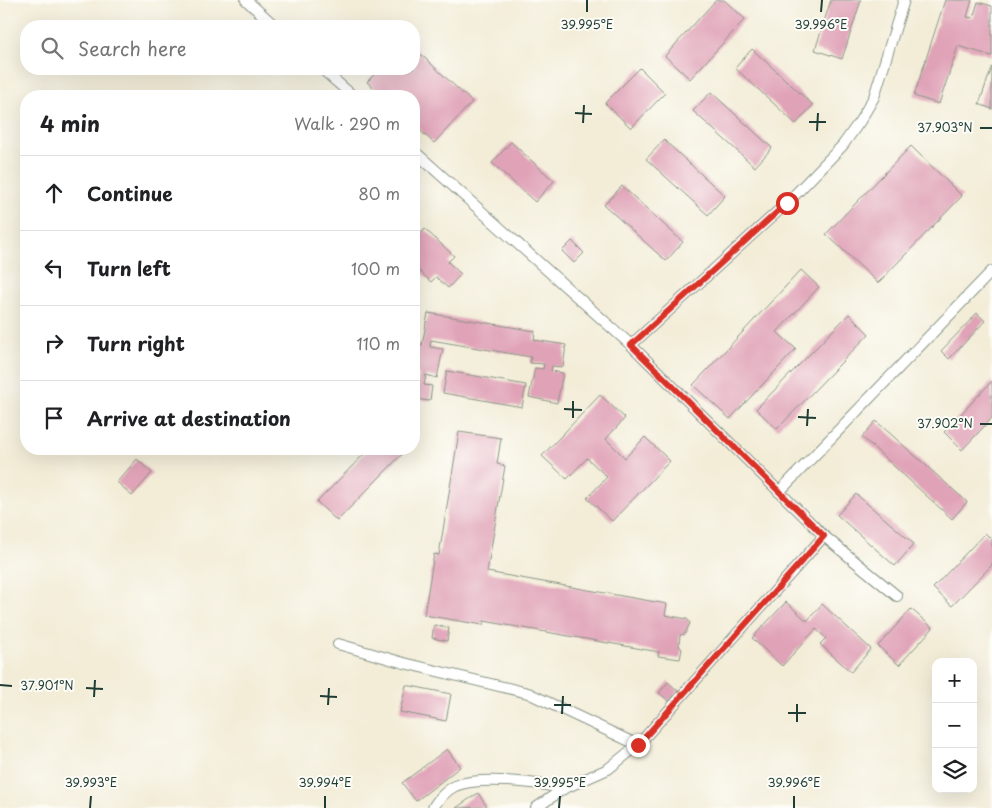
<!DOCTYPE html>
<html lang="en">
<head>
<meta charset="utf-8">
<style>
  body { margin:0; font-family:"Playpen Sans",sans-serif; background:#f2f2f2; color:#202124 }
  .controls { position:absolute; right:15px; bottom:15px; display:grid; overflow:hidden; border-radius:10px; box-shadow:0 5px 20px #0002 }
  .controls button { width:45px; height:45px; display:grid; place-items:center; padding:0; border:0; border-bottom:1px solid #e0e0e0; background:#fff; color:#202124; font:25px sans-serif }
  .stop { position:absolute; width:15px; height:15px; margin:-11px; border:4px solid #d93025; border-radius:50%; background:#fff }
  .stop.end { background:#d93025; border-color:#fff; box-shadow:0 1px 5px #0008 }
  .list { margin:0; padding:0; list-style:none }
  h2 { display:flex; justify-content:space-between; align-items:center; height:65px; margin:0; padding:0 20px; font-size:21px }
  h2 small { font-size:16px; font-weight:400; color:#757577 }
  .list li { display:grid; grid-template-columns:32px 1fr auto; gap:15px; align-items:center; box-sizing:border-box; height:75px; padding:0 20px; border-top:1px solid #e0e0e0 }
  .list b { display:block; font-size:19px; white-space:nowrap }
  .list em { font-size:16px; font-style:normal; color:#757577 }
  .icon { flex:none; width:28px; height:28px; fill:none; stroke:currentColor; stroke-width:2; stroke-linecap:round; stroke-linejoin:round }
  .map { position:relative; flex:none; width:992px; height:808px; overflow:hidden }
  .search { position:absolute; background:#fff; box-shadow:0 5px 20px #0002; left:20px; top:20px; width:400px; height:55px; display:flex; align-items:center; gap:12px; box-sizing:border-box; padding:0 18px; border-radius:20px; color:#757577; font-size:19px }
  .panel { position:absolute; background:#fff; box-shadow:0 5px 20px #0002; left:20px; top:90px; width:400px; height:365px; border-radius:20px }
  .map>svg:first-child { display:block }
  .building { fill:#e0a2b7 }
  .lines { fill:none; stroke-linecap:round; stroke-linejoin:round }
  .lane-casing { stroke:#899586; stroke-width:12 }
  .lane { stroke:#fff; stroke-width:10 }
  .route { stroke:#d93025; stroke-width:6 }
  .ticks { fill:none; stroke:#1f3d34; stroke-width:2 }
  .ticks-label { font-size:12px; text-anchor:middle; fill:#1f3d34; stroke:#fdfcf7; stroke-width:4; stroke-linejoin:round; paint-order:stroke }
</style>
</head>
<body>
<div class="map">
<svg width="992" height="808" viewBox="0 0 992 808">
  <rect width="100%" height="100%" fill="#fdfcf7"/>
  <filter id="ink" filterUnits="userSpaceOnUse"><feTurbulence type="fractalNoise" baseFrequency=".02" numOctaves="2"/><feDisplacementMap in="SourceGraphic" scale="10" xChannelSelector="R" yChannelSelector="G"/><feConvolveMatrix kernelMatrix="1 2 1 2 8 2 1 2 1" color-interpolation-filters="sRGB"/></filter>
  <filter id="wash" filterUnits="userSpaceOnUse"><feTurbulence type="fractalNoise" baseFrequency=".0096" numOctaves="4" result="noise"/><feDisplacementMap in="SourceGraphic" scale="20" xChannelSelector="R" yChannelSelector="G"/><feGaussianBlur stdDeviation="1.12" result="paint"/><feColorMatrix in="noise" values="0 0 0 0 0 0 0 0 0 0 0 0 0 0 0 0 0 1.4 0 .05"/><feComposite in="paint" operator="in"/></filter>
  <g filter="url(#wash)">
    <rect width="100%" height="100%" fill="#f3edd8"/>
    <g id="blocks">
      <g class="building">
        <path d="M716,0h8l21,19 -55,60 -25,-23z"/>
        <path d="M831,0h30l-19,59 -27,-9z"/>
        <path d="M945,0h27l-5,17 6,1 5,-16 14,4v50l-34,-10 -19,58 -25,-8z"/>
        <path d="M414,48l58,54 -38,41 -20,-18v-29h-31l-16,-14 12,-13h35z"/>
        <path d="M752,49l61,56 -17,19 -61,-56z"/>
        <path d="M992,67v42l-13,-5z"/>
        <path d="M640,68l25,25 -34,35 -26,-25z"/>
        <path d="M711,92l61,56 -17,19 -62,-56z"/>
        <path d="M664,140l61,56 -17,19 -62,-56z"/>
        <path d="M511,142l43,39 -19,21 -43,-39z"/>
        <path d="M911,146l51,50 -84,87 -52,-49z"/>
        <path d="M622,186l61,56 -17,19 -62,-56z"/>
        <path d="M425,229l29,27 -6,6 13,12 -13,14 -12,-11 -5,5 -17,-16v-25z"/>
        <path d="M572,241l12,12 -10,10 -12,-12z"/>
        <path d="M801,270l18,17 -42,45 19,17 -66,70 -37,-34z"/>
        <path d="M428,313l107,18 -1,9 32,5 -3,22 -11,-1 -1,5 12,2 -6,30 -28,-6 6,-29 8,1 1,-5 -14,-1 1,-6 -100,-17 -1,7 13,2 -6,29 -11,-3 -2,10 8,1 -2,15 -16,-2v-16l4,1 1,-10 -5,-1v-29l8,1z"/>
        <path d="M977,313l8,8 -36,38 -8,-8z"/>
        <path d="M849,314l20,20 -92,95 -21,-20z"/>
        <path d="M447,371l79,14 -4,22 -79,-14z"/>
        <path d="M992,381v37l-30,32 -18,-18z"/>
        <path d="M600,395l25,23 -19,21 19,19 20,-21 25,24 -58,60 -25,-23 20,-21 -20,-19 -20,21 -25,-23z"/>
        <path d="M876,421l91,81 -15,17 -90,-82z"/>
        <path d="M459,432l42,6 -4,26 8,2 -18,106 180,32 -2,11 22,4 3,4 -5,11 -5,1 -1,11 3,3 -2,10 -22,-3 1,-4 -175,-31 -1,4 -59,-10 10,-61 5,1z"/>
        <path d="M369,449h38l-70,72 -20,-19z"/>
        <path d="M137,459l15,14 -20,23 -15,-14z"/>
        <path d="M856,494l58,50 -19,22 -58,-51z"/>
        <path d="M985,533l7,7v25l-40,41 -19,-18z"/>
        <path d="M786,602l21,19 15,-17 49,45 -20,23 -31,-28 6,-6 -10,-9 -34,37 -30,-28z"/>
        <path d="M911,609l22,19 -34,37 -21,-19z"/>
        <path d="M434,625l15,3 -2,13 -15,-3z"/>
        <path d="M668,682l10,9 -9,10 -10,-8z"/>
        <path d="M406,685l45,9 -5,27 -46,-9z"/>
        <path d="M447,749l13,18 -44,34 -14,-18z"/>
        <path d="M478,793l9,14 -31,1z"/>
      </g>
    </g>
  </g>
  <g filter="url(#ink)">
    <use href="#blocks" fill-opacity="0" stroke="#899586" stroke-width="1"/>
    <g class="lines">
      <g class="lane-casing">
        <g id="lane">
          <path d="M246,0l29,26"/>
          <path d="M322,69l31,27"/>
          <path d="M414,151l217,194 193,191 73,60"/>
          <path d="M631,345l156,-142 56,-58 17,-24 14,-24 30,-97"/>
          <path d="M779,492l213,-221"/>
          <path d="M338,644l66,19 124,30 110,52"/>
          <path d="M433,808c4,-8 14,-18 22,-22 22,-10 84,-4 108,3"/>
          <path d="M536,808l27,-19 45,-20 30,-24 186,-209"/>
        </g>
      </g>
      <use href="#lane" class="lane"/>
    </g>
  </g>
  <g class="lines" filter="url(#ink)">
    <path class="route" d="M638,745l186,-209 -193,-191 156,-142"/>
  </g>
  <path class="ticks" d="M587,12v-12M821,12l1,-12M575,113l17,1M809,122h17M583,123l1,-18M980,128h12M817,131l1,-18M564,409l18,1M798,417l18,1M573,418v-17M980,424h12M807,426l1,-17M0,685l12,1M86,688l17,1M320,696l17,1M94,697l1,-17M328,705l1,-17M554,705h17M788,713h18M562,714l1,-18M797,722v-18M90,808l1,-12M325,808v-12M559,808l1,-12M794,808v-12"/>
  <g class="ticks-label">
    <text x="587" y="29">39.995°E</text>
    <text x="821" y="29">39.996°E</text>
    <text x="945" y="132">37.903°N</text>
    <text x="945" y="428">37.902°N</text>
    <text x="47" y="690">37.901°N</text>
    <text x="91" y="787">39.993°E</text>
    <text x="325" y="787">39.994°E</text>
    <text x="560" y="787">39.995°E</text>
    <text x="794" y="787">39.996°E</text>
  </g>
</svg>
<div class="controls">
<button>+</button>
<button>−</button>
<button><svg class="icon" aria-label="layers" viewBox="0 0 24 24"><path d="M12 4l9 5-9 5-9-5zM3 14l9 5 9-5"/></svg></button>
</div>
<div class="stop" style="left:787px;top:203px"></div>
<div class="stop end" style="left:638px;top:745px"></div>
<div class="search"><svg class="icon" aria-label="search" viewBox="0 0 24 24"><circle cx="10" cy="10" r="6"/><path d="M15 15l6 6"/></svg>Search here</div>
<section class="panel">
<h2>4 min<small>Walk · 290 m</small></h2>
<ul class="list">
<li><svg class="icon" aria-label="ahead" viewBox="0 0 24 24"><path d="M12 20V5M6 11l6-6 6 6"/></svg><div><b>Continue</b></div><em>80 m</em></li>
<li><svg class="icon" aria-label="left" viewBox="0 0 24 24"><path d="M17 20v-9H6M10 6l-5 5 5 5"/></svg><div><b>Turn left</b></div><em>100 m</em></li>
<li><svg class="icon" aria-label="right" viewBox="0 0 24 24"><path d="M7 20v-9h11M14 6l5 5-5 5"/></svg><div><b>Turn right</b></div><em>110 m</em></li>
<li><svg class="icon" aria-label="arrive" viewBox="0 0 24 24"><path d="M6 21V4h12l-3 4 3 4H6"/></svg><div><b>Arrive at destination</b></div></li>
</ul>
</section>
</div>
</body>
</html>
